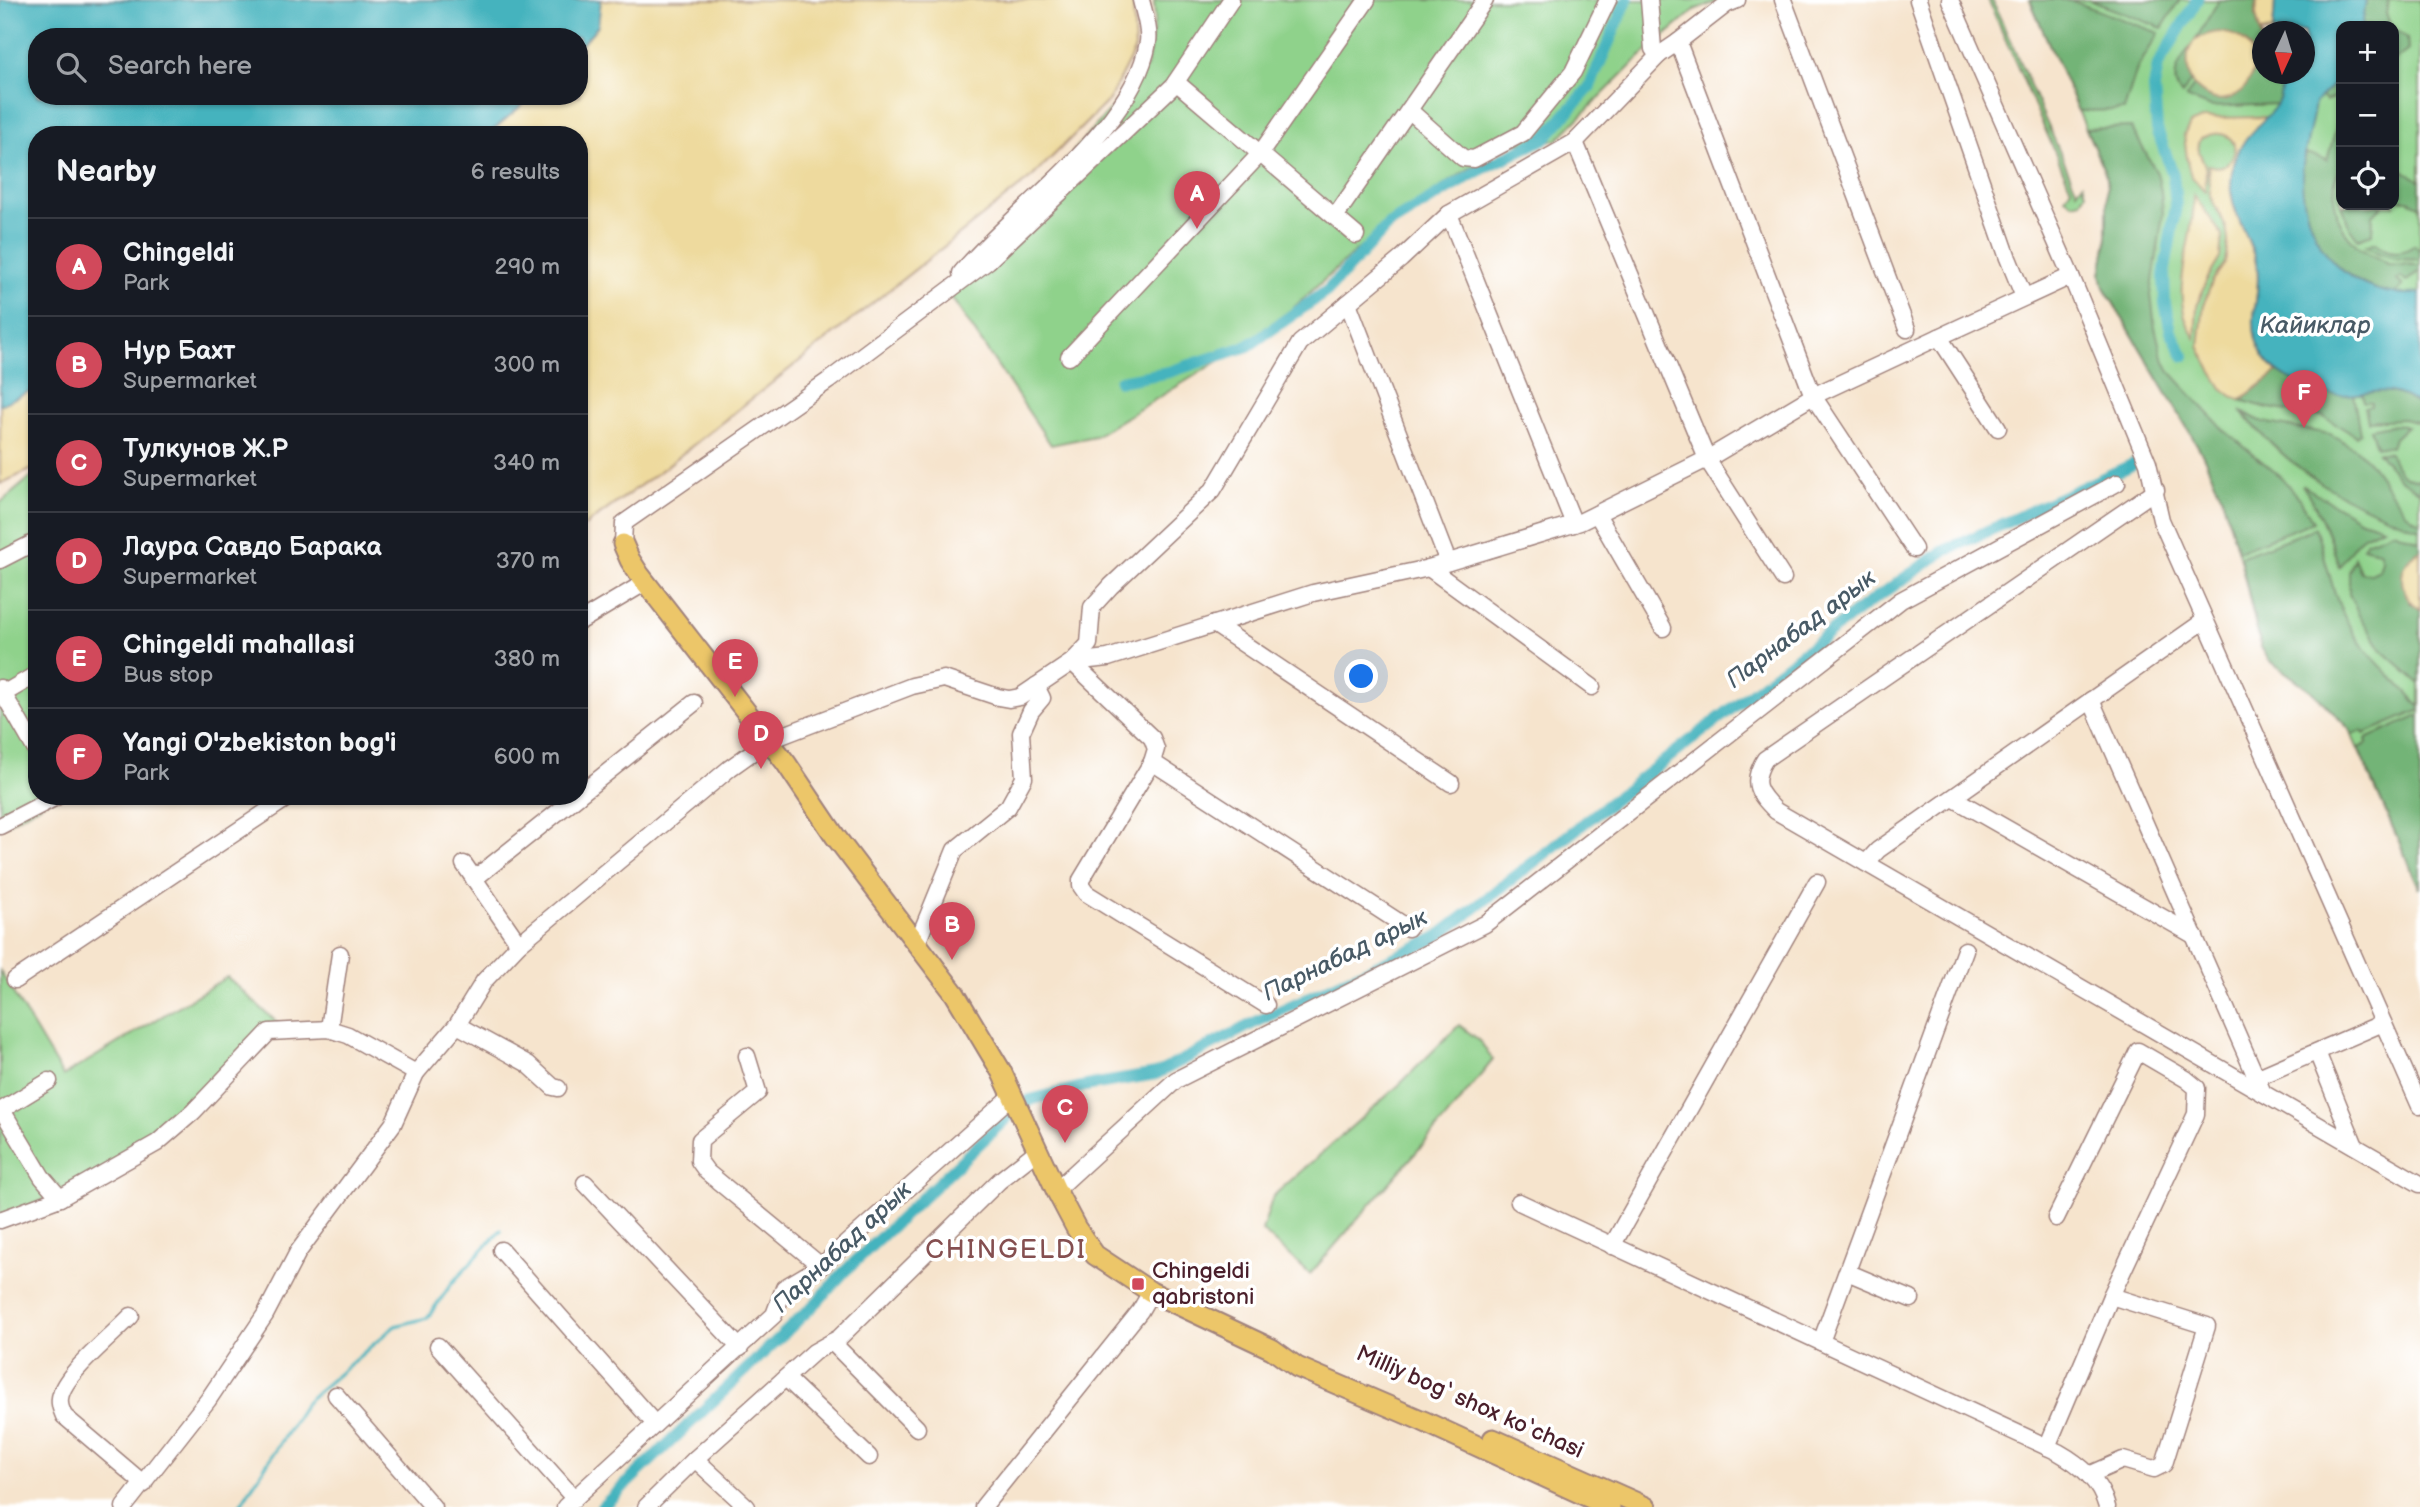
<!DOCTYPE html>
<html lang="en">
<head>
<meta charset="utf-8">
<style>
  body { margin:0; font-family:"Balsamiq Sans",sans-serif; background:#20242c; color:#f1f3f6 }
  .controls { position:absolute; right:21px; top:21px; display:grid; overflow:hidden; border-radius:14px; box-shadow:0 2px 5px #0004 }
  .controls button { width:63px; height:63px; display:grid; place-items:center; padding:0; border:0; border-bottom:2px solid #363941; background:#171b24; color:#f1f3f6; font:35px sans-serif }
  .compass { position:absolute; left:2252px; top:21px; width:63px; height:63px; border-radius:50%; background:#171b24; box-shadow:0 2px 5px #0004; rotate:184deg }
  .you { position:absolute; left:1362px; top:677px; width:24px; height:24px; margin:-18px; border:5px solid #fff; border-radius:50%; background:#1a73e8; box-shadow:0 0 0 10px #1a73e833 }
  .badge { display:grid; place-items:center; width:46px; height:46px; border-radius:50%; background:#d1495b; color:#fff; font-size:23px; font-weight:700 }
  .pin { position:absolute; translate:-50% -58px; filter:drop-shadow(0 2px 4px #0008) }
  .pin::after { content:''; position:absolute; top:37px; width:24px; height:21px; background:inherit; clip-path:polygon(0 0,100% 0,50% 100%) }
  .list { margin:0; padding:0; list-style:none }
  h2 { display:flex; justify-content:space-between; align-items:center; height:91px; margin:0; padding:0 28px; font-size:30px }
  h2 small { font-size:23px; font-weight:400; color:#9ea1a6 }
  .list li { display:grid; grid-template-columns:46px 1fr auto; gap:21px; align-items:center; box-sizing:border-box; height:98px; padding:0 28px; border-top:2px solid #363941 }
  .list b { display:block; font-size:26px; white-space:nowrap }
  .list p { margin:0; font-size:23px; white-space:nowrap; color:#9ea1a6 }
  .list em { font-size:23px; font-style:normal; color:#9ea1a6 }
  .icon { flex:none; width:38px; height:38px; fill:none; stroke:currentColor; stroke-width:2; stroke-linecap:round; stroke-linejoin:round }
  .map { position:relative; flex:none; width:2420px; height:1507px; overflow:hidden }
  .search { position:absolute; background:#171b24; box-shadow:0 2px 5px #0004; left:28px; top:28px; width:560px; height:77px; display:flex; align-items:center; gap:18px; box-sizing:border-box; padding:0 24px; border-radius:28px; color:#9ea1a6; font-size:26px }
  .panel { position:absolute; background:#171b24; box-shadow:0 2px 5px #0004; left:28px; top:126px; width:560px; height:679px; border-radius:28px }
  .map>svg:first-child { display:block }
  .green { fill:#8fd28b; stroke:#6c785b; stroke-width:2; fill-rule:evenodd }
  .forest { fill:#73b477; stroke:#5e6a51; stroke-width:2 }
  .sand { fill:#eeda9e; stroke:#9c7c64; stroke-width:2; fill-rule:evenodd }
  .water { fill:#44b3be; stroke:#476974; stroke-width:2 }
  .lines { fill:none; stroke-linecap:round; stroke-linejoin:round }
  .stream { stroke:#44b3be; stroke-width:3.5 }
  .canal { stroke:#44b3be; stroke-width:12 }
  .minor-casing { stroke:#a0827c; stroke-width:19 }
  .major-casing { stroke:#a0827c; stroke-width:23 }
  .minor { stroke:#fff; stroke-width:16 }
  .major { stroke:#ecc669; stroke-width:19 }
  .poi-dot { fill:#d1495b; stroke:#fff; stroke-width:2.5 }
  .labels { text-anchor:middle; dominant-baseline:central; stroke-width:7; stroke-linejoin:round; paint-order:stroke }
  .poi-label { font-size:23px; fill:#4a1f2b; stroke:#fff; text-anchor:start }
  .street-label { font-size:23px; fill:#4a1f2b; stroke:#fff }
  .water-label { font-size:24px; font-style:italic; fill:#485a66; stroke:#fff }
  .quarter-label { font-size:26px; letter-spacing:2px; fill:#854f50; stroke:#fff }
</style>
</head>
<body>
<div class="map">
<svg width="2420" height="1507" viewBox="0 0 2420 1507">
  <rect width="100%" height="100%" fill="#fff"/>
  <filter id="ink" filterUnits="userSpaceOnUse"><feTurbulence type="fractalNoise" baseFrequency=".0143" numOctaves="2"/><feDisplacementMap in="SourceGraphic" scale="14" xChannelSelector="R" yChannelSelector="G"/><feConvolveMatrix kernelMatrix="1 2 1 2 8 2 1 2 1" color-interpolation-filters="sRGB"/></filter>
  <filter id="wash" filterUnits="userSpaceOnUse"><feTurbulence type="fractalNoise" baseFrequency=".00686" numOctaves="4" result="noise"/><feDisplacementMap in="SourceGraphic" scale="28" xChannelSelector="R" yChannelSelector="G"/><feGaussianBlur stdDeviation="1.57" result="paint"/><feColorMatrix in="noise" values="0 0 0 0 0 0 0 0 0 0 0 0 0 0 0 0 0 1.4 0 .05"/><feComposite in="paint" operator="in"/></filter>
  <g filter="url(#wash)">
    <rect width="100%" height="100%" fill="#f6e4cd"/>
    <g class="green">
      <path d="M1154,0h570l-28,9 -56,48 -83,83 -49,3 -97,64 -55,44 -64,58 -73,52 -124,75 -44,9 -102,-151 198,-227 8,-49z"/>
      <path d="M1988,0h4l85,191 6,-8 3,10 -5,8 -9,2 -7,-6 6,-9z"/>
      <path d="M2030,0h390v889l-71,-160 -36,-37 -44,-32 -8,-13 -21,-88 -18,-63 -20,-43 -98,-166 -3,-13 6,-33v-64zM2341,26h53v179h-53zM2262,32h42v42h-42z"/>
      <path d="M37,472v324h18l-55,32v-325z"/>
      <path d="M0,971l63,105 164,-99 55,50 -115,102 -84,53 -83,38z"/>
      <path d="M1459,1025l20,15 14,20 -47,58 -136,156 -48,-43 11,-35 126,-111z"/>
    </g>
    <g class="forest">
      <path d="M2030,0h40l89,33 -22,36 -13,41 -46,1z"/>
      <path d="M2089,0h91l-18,28z"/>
      <path d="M2219,0h38l-1,15 6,24v35h18l3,15 -6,15 -66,3 -25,-10 8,-11c47,46 88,-46 34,-50 -13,-1 -21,-2 -32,3z"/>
      <path d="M2366,0h22l-2,14 5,12h-29z"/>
      <path d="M2394,29l13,9 1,12 -14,11z"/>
      <path d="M2189,48l1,34 -8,13c-14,-14 -3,-33 7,-47z"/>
      <path d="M2341,77v18l-15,6 -5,-5z"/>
      <path d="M2337,125l4,4v35l-6,16 -1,18 4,19 7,15 14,16 29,16 32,1v5l-14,12 -5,-5 -4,3 6,6 -8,8c-56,-8 -98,-63 -93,-119 0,-7 3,-15 4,-22l21,7z"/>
      <path d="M2131,127l26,46 4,18 2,23 -12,81 4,32 6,25 9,20 55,59 56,46 20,24 12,21 -75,29 -16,-54 -20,-44 -98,-166 -3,-13 6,-33v-64l-21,-48z"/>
      <path d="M2394,164l26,17v26l-11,-7h-15z"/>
      <path d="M2341,205h42l-10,10 -1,19 -14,5 -8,-11z"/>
      <path d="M2375,242c12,12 26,13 40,3l5,6v8c-20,2 -37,-1 -54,-13z"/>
      <path d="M2278,372c24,16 47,23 75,22l7,39 -4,3 -34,-20 -54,-8 -28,-8z"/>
      <path d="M2382,390l20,5 18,11v17l-17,-4 -35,2 -3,-14 6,-1v-4h-7l-2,-10z"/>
      <path d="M2241,411l21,11 68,12 26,15 13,13 36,50 15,11v6c-75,-27 -127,-55 -179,-118z"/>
      <path d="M2389,425l18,1 -13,12 -3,9 -15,-1 -6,-17z"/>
      <path d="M2378,452l12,1c5,16 12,25 30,27v12l-20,-13z"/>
      <path d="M2302,485l57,34 24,8c-28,10 -28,17 -44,40 -9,-30 -19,-56 -37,-82z"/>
      <path d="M2315,528c13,32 16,67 34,97 17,32 48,54 71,82v3l-56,24 -2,-3 -10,4 -3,-7 -36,-36 -44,-32 -8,-13 -21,-90z"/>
      <path d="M2393,531l27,10v10l-5,2 -5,49 10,7v75l-38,-34 -24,-37 -9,-19v-22l5,-14 6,14 11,2 8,-4 3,-10 -3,-9 -16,-4 4,-6z"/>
      <path d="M2420,715v174l-62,-141 9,-4 -1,-5z"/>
    </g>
    <g class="sand">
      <path d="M0,0h1133l2,49 -26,51 -77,77 -369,292 -84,61v-395h-542v332l-37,17zM37,37h542v59h-542z"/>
      <path d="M2257,0h18l-2,31 -11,1v7l-6,-24z"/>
      <path d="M2218,32c70,5 23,100 -22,56 -11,-11 -12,-41 1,-49 6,-4 14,-6 21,-7z"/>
      <path d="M2268,117c-18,18 -30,33 -36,58 -7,33 20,62 25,93 4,24 -7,46 -1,69 3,15 11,26 22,35l-38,28 -8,-4 -10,-8 -12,-19 -11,-23 5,-43 9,-23 12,-17 3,-22 -2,-14 -16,-31 -2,-31c36,12 37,-47 -7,-27 -6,13 0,16 4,28 2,7 0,17 0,25l-14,-15 -3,-10 -4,-31 6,-11 14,-6z"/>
      <path d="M2194,195l28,40 -2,23 -14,23 -9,25 -2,32c-30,-45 0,-95 -1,-143z"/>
      <path d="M2420,551v58c-22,-14 -26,-45 0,-58z"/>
    </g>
    <g class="water">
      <path d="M0,0h601l-3,26 -19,21v-10h-542v59h496l-46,39h-450v253l-37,17z"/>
      <path d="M2275,0h91l-4,26h-21v51l-26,26c-3,23 -13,54 -13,74 0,67 49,125 118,116v113c-33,-25 -47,-10 -81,-11 -21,-1 -42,-10 -59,-22 -12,-8 -20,-20 -24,-34 -7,-25 6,-48 1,-74 -7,-31 -31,-57 -25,-91 2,-12 6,-24 13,-34 18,-25 42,-30 35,-66h24v-42l-31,-1z"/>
    </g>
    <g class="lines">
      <path class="stream" d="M239,1507l68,-106 88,-75 32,-8 26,-36 48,-52"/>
      <g class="canal">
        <path d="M2184,356l-13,-25 -6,-27 -1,-29 12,-70 -3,-30 -16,-46 -3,-41 4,-23 39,-65"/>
        <path d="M1120,381l49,-9 79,-26 79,-55 61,-66 90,-54 67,-33 44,-50 38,-88"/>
        <path d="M602,1507l215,-205 27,-30 169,-160 17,-12 55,-14 71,-12 98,-51 182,-85 420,-326 86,-60 196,-90"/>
      </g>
    </g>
  </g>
  <g filter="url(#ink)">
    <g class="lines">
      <g class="minor-casing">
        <g id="minor">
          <path d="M1649,0l4,49 6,6"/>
          <path d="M1783,0l124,329"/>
          <path d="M1918,0l90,258 16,39"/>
          <path d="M1950,0l121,276 77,187 13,57 259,586"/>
          <path d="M1678,42l135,354 101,153"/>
          <path d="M1176,82l180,153"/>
          <path d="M1409,110l54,48 11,1 49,-26 50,-61 35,-72"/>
          <path d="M1575,142l132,317 76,119"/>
          <path d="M1449,214l125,310"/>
          <path d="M1335,217l150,-217"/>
          <path d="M961,273c55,-66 173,-144 187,-231 2,-13 -4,-29 -7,-42"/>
          <path d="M1348,303l100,259"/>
          <path d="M1939,337l132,-61"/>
          <path d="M1069,357l191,-203 107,-154"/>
          <path d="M2156,490l-391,269c-15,24 -7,34 11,52l644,373"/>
          <path d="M1597,514l66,114"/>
          <path d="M623,544l1,-21 204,-142 160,-120 185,-175 58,-86"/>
          <path d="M0,560l37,-19"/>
          <path d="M1429,568l163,119"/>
          <path d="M579,622l67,-40"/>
          <path d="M1214,624l237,159"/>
          <path d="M0,688l37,64"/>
          <path d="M3,694l34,-20"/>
          <path d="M2091,700l172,393"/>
          <path d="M1152,762l-71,118v6l5,7 180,112"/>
          <path d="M579,795l115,-92"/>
          <path d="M1953,798l242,138"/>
          <path d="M0,826l58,-30"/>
          <path d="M1866,863l12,-13 326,-229"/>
          <path d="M464,864l55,80"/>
          <path d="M474,879l104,-83"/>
          <path d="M1408,928l-256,-166 4,-13 -4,-11 -80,-76 17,-18 3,-37 19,-21 102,-96 87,-147 101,-84 48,-45 126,-72 84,-87 19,-13 49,-38 10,-4"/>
          <path d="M917,943l38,-93 53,-43 16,-29 -3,-45 10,-22 11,-13 -6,-12"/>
          <path d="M15,980l275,-184"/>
          <path d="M457,1025l71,39 25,23 5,1"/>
          <path d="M329,1029l11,-75"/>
          <path d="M2317,1052l38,94"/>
          <path d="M747,1056l11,36 -58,48 -1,21 8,11 114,94"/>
          <path d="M2256,1078l127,-55"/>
          <path d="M2,1110l40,67 18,21"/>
          <path d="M0,1111l49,-30"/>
          <path d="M585,1183l155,165"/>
          <path d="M1056,1190l120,-110 309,-156 416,-324 216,-117"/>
          <path d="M1519,1202l539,250c23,13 42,29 49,55"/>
          <path d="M0,1220l60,-22 97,-55 36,-31 76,-80 60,-3 19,6 68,38"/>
          <path d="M1612,1246l205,-364"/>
          <path d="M501,1250l154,174"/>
          <path d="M1847,1272l64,27"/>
          <path d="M131,1316c-17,18 -64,56 -70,78 -3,8 0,15 3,22l80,68"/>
          <path d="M832,1342l85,86"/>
          <path d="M1821,1342l144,-392"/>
          <path d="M438,1346l136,152"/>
          <path d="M787,1379l82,78"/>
          <path d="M336,1395l97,112"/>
          <path d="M2047,1447l64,-151 85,-182 1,-26 -11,-9 -48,-28 -82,167"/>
          <path d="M695,1459l52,48"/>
          <path d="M2089,1475l34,-15 31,9 10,-5 43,-138 -96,-30"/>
          <path d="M124,1507l84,-107 57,-85 33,-63 95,-128 23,-51 41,-48 27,-44 35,-37 211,-176 38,-27 144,-55 32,-7 54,18 11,2 11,-2 52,-35 36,-4 205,-65 116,-25 151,-46 127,-63 106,-63 126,-59 59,91"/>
          <path d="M565,1507l209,-192 10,-27 37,-22 192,-171"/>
          <path d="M646,1507l49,-48 119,-107 25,-14 160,-157 38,-30"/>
          <path d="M983,1507l157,-196 11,-19"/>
        </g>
      </g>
      <g class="major-casing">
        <g id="major">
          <path d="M623,544l7,16 9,14 147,189 49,73 120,158 46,77 55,119 20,38 19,27 56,37 121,57 25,18 126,54 187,86"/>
          <path d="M1493,1439l153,68"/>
        </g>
      </g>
      <use href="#minor" class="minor"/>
      <use href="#major" class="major"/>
    </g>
  </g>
  <rect class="poi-dot" x="1131" y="1277" width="14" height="14" rx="3.5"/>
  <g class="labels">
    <g class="poi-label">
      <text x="1152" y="1271">Chingeldi<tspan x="1152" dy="26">qabristoni</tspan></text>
    </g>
    <g class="street-label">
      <text transform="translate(1470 1402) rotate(24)">Milliy bog‘ shox ko‘chasi</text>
    </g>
    <g class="water-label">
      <text x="2315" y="325">Кайиклар</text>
      <text transform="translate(1801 629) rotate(-37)">Парнабад арык</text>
      <text transform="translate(1345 955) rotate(-26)">Парнабад арык</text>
      <text transform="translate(842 1247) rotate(-43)">Парнабад арык</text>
    </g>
    <g class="quarter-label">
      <text x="1006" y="1250">CHINGELDI</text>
    </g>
  </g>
</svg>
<div class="controls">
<button>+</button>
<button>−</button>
<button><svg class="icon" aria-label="locate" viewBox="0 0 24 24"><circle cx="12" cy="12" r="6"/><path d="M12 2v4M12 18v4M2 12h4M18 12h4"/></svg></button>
</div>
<svg class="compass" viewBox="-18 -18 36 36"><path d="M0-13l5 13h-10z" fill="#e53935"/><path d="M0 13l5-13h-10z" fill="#9ea1a6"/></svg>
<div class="you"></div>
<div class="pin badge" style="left:1197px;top:229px">A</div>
<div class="pin badge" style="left:952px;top:960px">B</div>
<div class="pin badge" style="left:1065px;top:1143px">C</div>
<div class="pin badge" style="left:761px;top:769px">D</div>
<div class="pin badge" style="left:735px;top:697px">E</div>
<div class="pin badge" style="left:2304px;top:428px">F</div>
<div class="search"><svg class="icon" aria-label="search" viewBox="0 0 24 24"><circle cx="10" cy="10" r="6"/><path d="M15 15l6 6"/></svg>Search here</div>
<section class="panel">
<h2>Nearby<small>6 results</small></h2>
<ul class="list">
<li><span class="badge">A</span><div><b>Chingeldi</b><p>Park</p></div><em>290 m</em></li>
<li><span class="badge">B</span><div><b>Нур Бахт</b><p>Supermarket</p></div><em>300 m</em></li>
<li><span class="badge">C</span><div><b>Тулкунов Ж.Р</b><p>Supermarket</p></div><em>340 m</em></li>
<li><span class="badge">D</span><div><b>Лаура Савдо Барака</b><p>Supermarket</p></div><em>370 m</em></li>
<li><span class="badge">E</span><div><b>Chingeldi mahallasi</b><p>Bus stop</p></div><em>380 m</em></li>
<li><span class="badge">F</span><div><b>Yangi O'zbekiston bog'i</b><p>Park</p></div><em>600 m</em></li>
</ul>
</section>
</div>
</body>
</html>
